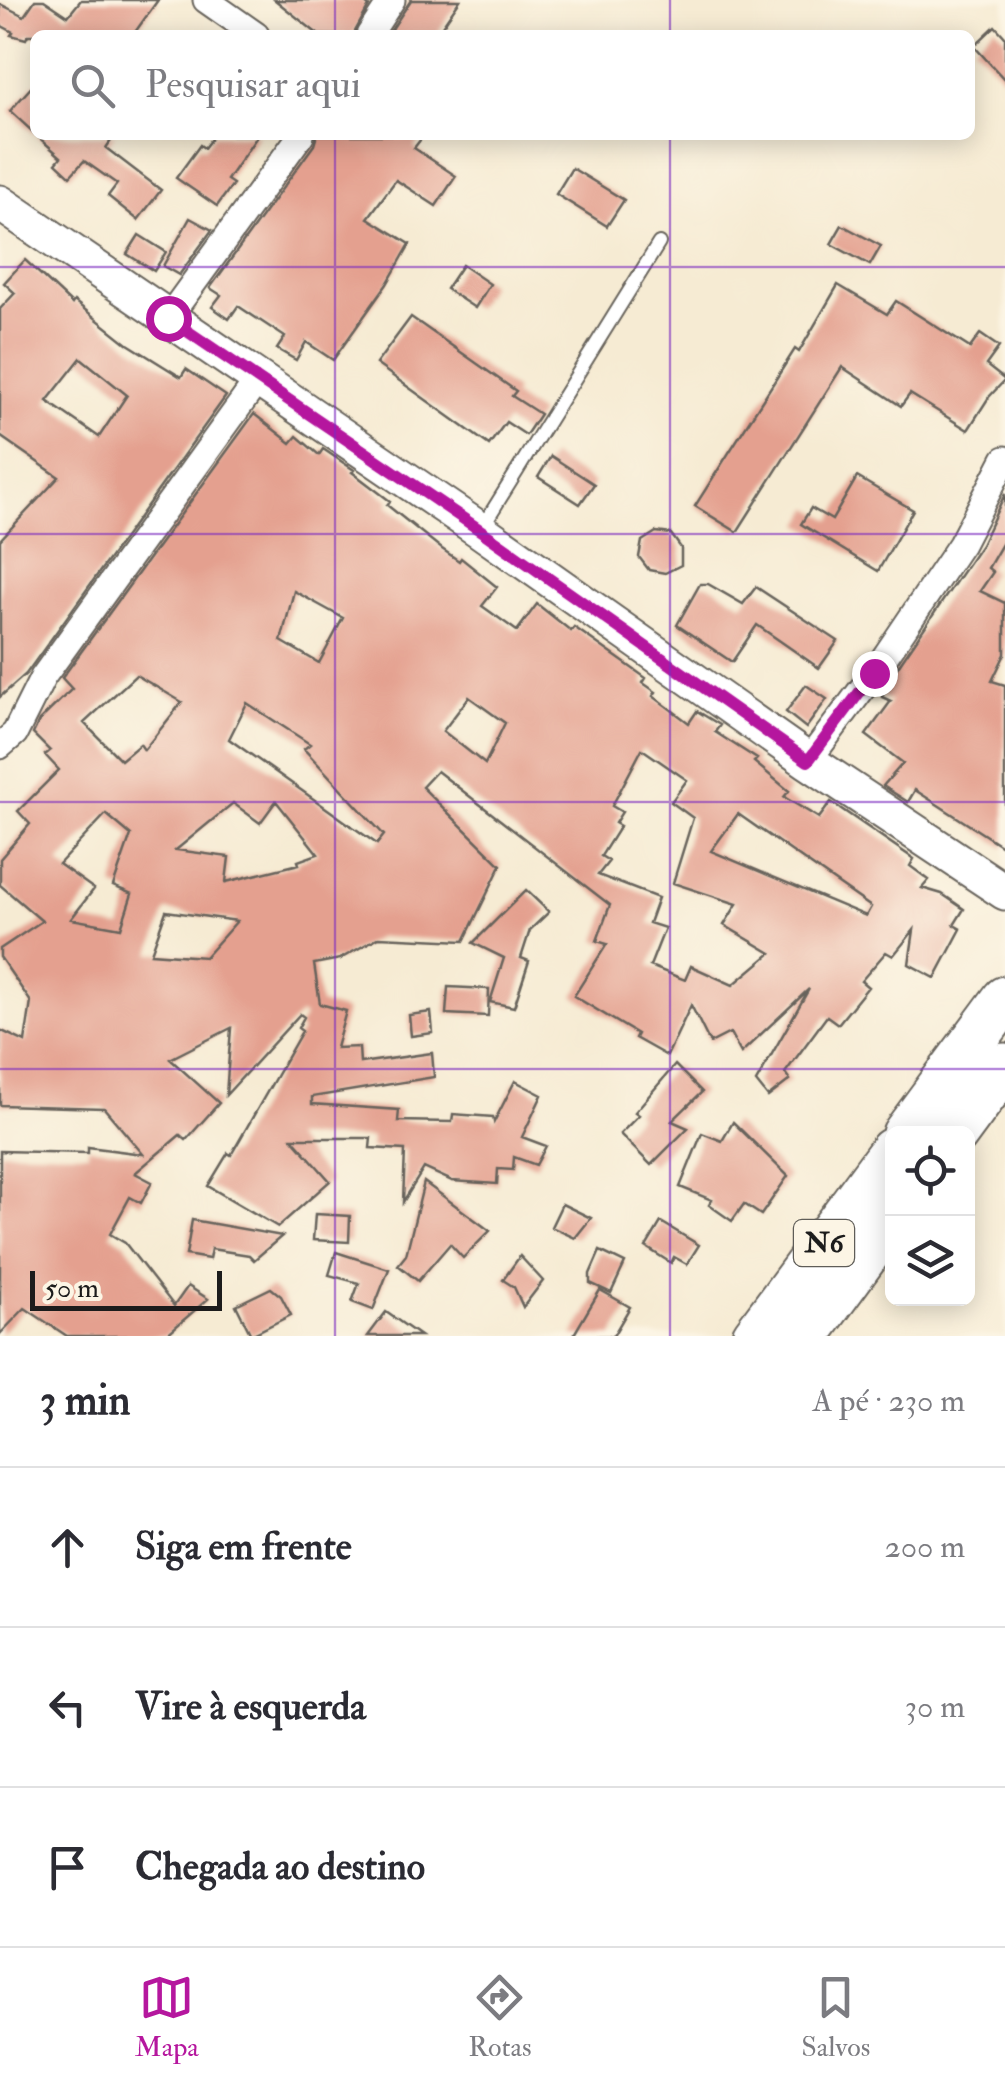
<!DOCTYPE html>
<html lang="pt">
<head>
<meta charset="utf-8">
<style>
  body { margin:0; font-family:"IM FELL Double Pica",serif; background:#f2f2f3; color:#2b2b33 }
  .controls { position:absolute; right:30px; bottom:30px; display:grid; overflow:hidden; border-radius:15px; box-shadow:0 5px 25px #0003 }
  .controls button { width:90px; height:90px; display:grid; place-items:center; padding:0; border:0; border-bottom:2px solid #e1e1e2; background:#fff; color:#2b2b33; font:50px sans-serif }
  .scale { position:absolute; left:30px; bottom:25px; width:192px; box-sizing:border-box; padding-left:10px; border:5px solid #1c1c1c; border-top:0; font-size:28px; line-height:35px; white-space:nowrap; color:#1c1c1c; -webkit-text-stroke:8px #fcf5e5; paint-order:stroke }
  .stop { position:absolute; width:30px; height:30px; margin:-22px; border:8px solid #b5179e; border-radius:50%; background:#fff }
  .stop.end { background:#b5179e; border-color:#fff; box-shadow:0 2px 10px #0008 }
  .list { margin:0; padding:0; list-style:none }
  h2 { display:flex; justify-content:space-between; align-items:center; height:130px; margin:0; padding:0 40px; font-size:42px }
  h2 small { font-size:32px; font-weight:400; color:#7c7c81 }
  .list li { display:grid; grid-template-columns:65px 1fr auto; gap:30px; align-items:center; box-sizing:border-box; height:160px; padding:0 40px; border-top:2px solid #e1e1e2 }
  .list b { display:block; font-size:38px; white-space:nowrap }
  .list em { font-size:32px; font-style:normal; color:#7c7c81 }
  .icon { flex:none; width:55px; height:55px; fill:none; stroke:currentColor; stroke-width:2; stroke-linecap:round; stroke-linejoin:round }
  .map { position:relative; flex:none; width:1005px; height:1336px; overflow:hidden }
  .search { position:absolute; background:#fff; box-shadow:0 5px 25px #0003; left:30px; right:30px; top:30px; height:110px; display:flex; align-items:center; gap:25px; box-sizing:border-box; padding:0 35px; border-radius:15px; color:#7c7c81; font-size:38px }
  .sheet { height:610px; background:#fff }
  nav { display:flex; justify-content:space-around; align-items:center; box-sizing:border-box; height:140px; border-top:2px solid #e1e1e2; background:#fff; font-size:28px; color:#7c7c81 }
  nav a { display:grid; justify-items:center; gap:5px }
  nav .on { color:#b5179e }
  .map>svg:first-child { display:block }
  .building { fill:#e4a08f; fill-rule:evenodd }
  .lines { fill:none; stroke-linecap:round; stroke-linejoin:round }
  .lane-casing { stroke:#68645c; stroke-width:16 }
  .street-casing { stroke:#68645c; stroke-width:29 }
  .secondary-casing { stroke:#68645c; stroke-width:39 }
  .highway-casing { stroke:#68645c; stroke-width:49 }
  .lane { stroke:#fff; stroke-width:12 }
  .street { stroke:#fff; stroke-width:25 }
  .secondary { stroke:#fff; stroke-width:35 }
  .highway { stroke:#fff; stroke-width:45 }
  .route { stroke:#b5179e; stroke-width:12 }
  .grid { fill:none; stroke:#7b2cbf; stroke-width:2.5; stroke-opacity:0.55 }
  .labels { text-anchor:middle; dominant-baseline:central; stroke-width:9; stroke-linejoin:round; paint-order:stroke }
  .shield { fill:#fcf5e5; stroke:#5f5d58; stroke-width:2.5 }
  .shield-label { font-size:28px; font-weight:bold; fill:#1c1c1c }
</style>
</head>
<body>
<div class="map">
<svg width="1005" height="1336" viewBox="0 0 1005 1336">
  <rect width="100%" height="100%" fill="#fcf5e5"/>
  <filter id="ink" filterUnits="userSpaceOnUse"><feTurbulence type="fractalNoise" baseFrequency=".01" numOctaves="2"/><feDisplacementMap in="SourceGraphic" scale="20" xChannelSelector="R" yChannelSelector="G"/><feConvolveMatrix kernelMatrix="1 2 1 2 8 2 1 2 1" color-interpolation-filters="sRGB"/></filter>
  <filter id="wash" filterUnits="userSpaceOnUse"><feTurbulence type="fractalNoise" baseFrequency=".0048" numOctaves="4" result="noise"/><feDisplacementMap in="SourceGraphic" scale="40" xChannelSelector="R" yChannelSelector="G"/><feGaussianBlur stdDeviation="2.25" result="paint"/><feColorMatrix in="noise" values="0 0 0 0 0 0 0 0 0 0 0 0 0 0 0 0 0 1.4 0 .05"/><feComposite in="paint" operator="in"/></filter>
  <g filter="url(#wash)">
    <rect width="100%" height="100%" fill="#f6ebd3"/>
    <g id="blocks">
      <g class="building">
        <path d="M35,0h9l24,16 13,-16h77l-25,35h-105l-2,4 -15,-4 2,-3 -13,-7v-21l24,12z"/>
        <path d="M275,0h86l8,6 -16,29h-34z"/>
        <path d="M411,0h49l-24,35h-48z"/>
        <path d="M995,26l10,11v43l-31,-34z"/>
        <path d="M35,83v51l-25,-23z"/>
        <path d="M36,135h79l-9,13 55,42 -23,30 -30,-24 9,-12 -33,-23 -14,15 -14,-13 5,-6z"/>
        <path d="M214,135h44l-31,45 6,4 -16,22 -41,-28 24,-33 4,3z"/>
        <path d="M317,135h107l-10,13 42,28 -20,30 -40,-26 -28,38 42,26 -23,40 -54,76 -27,-18 -10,18 -19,-11 8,-12 -47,-31 -9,13 -17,-12 9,-12 -11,-7 104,-143z"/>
        <path d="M572,168l52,32 -17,26 -51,-32z"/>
        <path d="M190,218l22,12 -33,45 -16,-9z"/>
        <path d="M842,225l39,21 -11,19 -39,-21z"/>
        <path d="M139,235l27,17 -12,19 -27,-17z"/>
        <path d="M25,260l47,44 2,-3 54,43 53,33 5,-8 40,27 -200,278 -26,23v-157l59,-63 -59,-41v-127l15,-16 -11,-10zM81,358l46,37 -28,42 -52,-36z"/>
        <path d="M462,265l28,19 -15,24 -29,-19z"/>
        <path d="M838,285l49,29 9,-13 74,47 10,-14 19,13 -13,18 19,15 -16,17 -21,33 -58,-36 -9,12 -59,-39 -105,165 -42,-26 100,-157 4,3z"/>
        <path d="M411,317l105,74 -4,5 28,18 -14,21 -20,-13 -17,23 -113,-81z"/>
        <path d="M254,414l37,29 6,-7 22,19 4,-6 31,21 -2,2 38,29 -3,4 55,44 17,12 2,-3 36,29 -15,19 35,25 20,-27 34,27 3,-4 72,51 -3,5 13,9 -3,4 36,27 8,-12 23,14 -5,7 42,27 -3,3 35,29 -5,6 35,21 12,-16 83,57 -4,7 19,14 -7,8 20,6 22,15 -10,16 7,4 -26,49 -26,-14 5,-34 -21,26 -7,-4 -25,29 7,6 -30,37 -11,-8 -42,57 5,7 -22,17 -12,-15 53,-93 -68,64 -11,-20 -20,10 -19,-38 -24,51 -32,-18 2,-4 -63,-38 33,-52 -10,-3 13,-36 -173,-134 -15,16 79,78 -37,76 -85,-4 -39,22 -26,5 6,40 26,7 -10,37 23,-1 1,16 72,-10 2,24 -122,20v7l87,6 -1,11 54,1 1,-8 40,3 1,5 21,-41 27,14 -20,42 24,9 -10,19 -22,-8 -1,13 -15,-1 -1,15 -45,-3 -28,-13 -21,34 2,-52 -35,-2 1,-10h-79l38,43 -52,46 -70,-41 20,-33 3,2 71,-124 -4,-3 6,-11 -4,-3 -74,81 5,-67 -61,31 49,44 -33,37 -6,-5 -45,38 17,9 -11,21 -11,-6 -20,37 15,9 49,63 14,-20 20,13 -43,37h-98l-42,-28 -25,26v-183l88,2v-6l55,7 -39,-46 -104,-3v-75l25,12 6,-40 -31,-45v-8l42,-28 -42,-36v-26l30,-35 -12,-13 41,-41 -14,-15 5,-4 -17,-17 6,-13 33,-32 -10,-11zM294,591l49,27 -24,45 -38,-22zM136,675l46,27 -38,48 -4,-6 -19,16 -37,-37zM469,697l36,26 -20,41 -42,-33zM247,703l63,41 -6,5 80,86 -7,9 -148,-105zM642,749l45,31 -16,22 22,16 -20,65 64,21 -13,21 47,28 -38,32 -42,-19 -6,14 -35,-14 15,-38 -16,-5 9,-25 -60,-23 11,-14 -8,-5 19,-30 -5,-3 7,-11 -10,-6zM276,801l42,53 -20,7 1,3 -73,18 3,-25 -53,-7 57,-47 27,20zM106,814l25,21 -18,51 19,8 -11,34 -50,-9 23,-30 -35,-25zM738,814l133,93 -5,9 -155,-65zM166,911l71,10 -32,36 -54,-4z"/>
        <path d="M551,456l43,28 -14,20 -42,-27z"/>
        <path d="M857,477l56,33 -35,61 -77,-47 10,-16 21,12z"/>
        <path d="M1005,494v45l-17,29 5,4 -13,19 25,12v51l-13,27 13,4v163l-90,-58 -7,12 -25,-16 20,-23 -37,-28 25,-34 -9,-4 8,-19 91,-133z"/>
        <path d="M656,532l15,2 10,14v17l-16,8 -16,-3 -10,-13 3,-16z"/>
        <path d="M700,584h8l35,20 13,-17 82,54 -19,27 -62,-43 -25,37 -55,-37z"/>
        <path d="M806,685l21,14 -21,29 -20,-16z"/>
        <path d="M526,890l23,22 -19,18 -9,28 8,3 -15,46 -24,-5 14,-44 -31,-15z"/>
        <path d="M448,987l41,2 -1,27 -42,-2z"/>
        <path d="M431,1012l2,21 -22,3 -2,-21z"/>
        <path d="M675,1065l27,27 -30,29 16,7 -37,37 -31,-31 19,-19 -4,-3z"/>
        <path d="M733,1122l55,54 -27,39 -17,-11 -12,17 -23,-16 3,-5 -32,-13 22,-54 20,8z"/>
        <path d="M424,1182l66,49 -27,27 -13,-14 -32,37 -20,-16 8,-10z"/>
        <path d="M562,1204l29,14 -16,20 -24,-11z"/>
        <path d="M315,1214l35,2 -1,26 -36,-2z"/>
        <path d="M192,1220l90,16 -28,24 -5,-5 -38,-6 -2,10 -23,-4z"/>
        <path d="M661,1222l38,23 -12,19 -13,-7 -3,6 -25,-16z"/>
        <path d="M600,1251l25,12 -14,30 -21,-10v-9z"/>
        <path d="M336,1252l53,17 -16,41 -21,-8 7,-19 -30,-8z"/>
        <path d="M520,1256l23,25 -20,26 -9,-20 -11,-7z"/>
        <path d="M271,1288l10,8 10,19 -40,20 -15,-30z"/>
        <path d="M600,1290l30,17 -17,29h-40z"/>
        <path d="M386,1312l34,24h-52z"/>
      </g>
    </g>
  </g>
  <g filter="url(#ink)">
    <use href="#blocks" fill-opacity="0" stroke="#68645c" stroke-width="2.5"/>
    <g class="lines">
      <g class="lane-casing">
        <path id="lane" d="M481,529l178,-286"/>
      </g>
      <g class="street-casing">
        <g id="street">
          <path d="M206,0l50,35"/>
          <path d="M369,35l23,-35"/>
          <path d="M168,318l133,-183"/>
          <path d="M0,746l15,-13 28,-56 215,-297"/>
          <path d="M808,761l66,-88 87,-129 44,-85"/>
        </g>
      </g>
      <g class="secondary-casing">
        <path id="secondary" d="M0,203l480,327 328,231 197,131"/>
      </g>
      <g class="highway-casing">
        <g id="highway">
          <path d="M905,1134l100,-135"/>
          <path d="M955,1134l50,-68"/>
          <path d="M755,1336l137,-185"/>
          <path d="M806,1336l86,-117"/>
        </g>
      </g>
      <use href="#lane" class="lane"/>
      <use href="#street" class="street"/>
      <use href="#secondary" class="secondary"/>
      <use href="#highway" class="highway"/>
    </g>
  </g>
  <g class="lines" filter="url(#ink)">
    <path class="route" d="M168,318l312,212 328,231 66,-88"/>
  </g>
  <path class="grid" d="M335,0v35M670,0v35M335,135v1201M670,135v1201M0,267h1005M0,534h1005M0,802h1005M0,1069h1005"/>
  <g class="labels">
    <rect class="shield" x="794" y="1220" width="60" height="46" rx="8"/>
    <g class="shield-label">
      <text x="824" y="1243">N6</text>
    </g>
  </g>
</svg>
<div class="controls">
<button><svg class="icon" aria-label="locate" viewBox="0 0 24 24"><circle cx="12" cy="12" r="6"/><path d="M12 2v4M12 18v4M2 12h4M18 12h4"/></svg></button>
<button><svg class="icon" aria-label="layers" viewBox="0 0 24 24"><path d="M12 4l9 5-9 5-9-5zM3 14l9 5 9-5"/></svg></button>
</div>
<div class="scale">50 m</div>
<div class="stop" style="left:168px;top:318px"></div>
<div class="stop end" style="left:874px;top:673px"></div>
<div class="search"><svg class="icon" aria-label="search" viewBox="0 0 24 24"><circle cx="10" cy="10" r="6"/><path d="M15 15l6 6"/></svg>Pesquisar aqui</div>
</div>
<section class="sheet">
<h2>3 min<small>A pé · 230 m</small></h2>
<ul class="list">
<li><svg class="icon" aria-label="ahead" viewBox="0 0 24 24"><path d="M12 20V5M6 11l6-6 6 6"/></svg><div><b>Siga em frente</b></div><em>200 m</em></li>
<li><svg class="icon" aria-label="left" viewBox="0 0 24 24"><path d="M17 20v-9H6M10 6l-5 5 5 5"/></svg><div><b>Vire à esquerda</b></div><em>30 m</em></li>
<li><svg class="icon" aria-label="arrive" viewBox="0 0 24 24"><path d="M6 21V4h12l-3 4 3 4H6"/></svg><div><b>Chegada ao destino</b></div></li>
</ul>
</section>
<nav>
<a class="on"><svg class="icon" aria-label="map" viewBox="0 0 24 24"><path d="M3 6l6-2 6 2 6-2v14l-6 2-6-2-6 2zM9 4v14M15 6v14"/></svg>Mapa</a>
<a><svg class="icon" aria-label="directions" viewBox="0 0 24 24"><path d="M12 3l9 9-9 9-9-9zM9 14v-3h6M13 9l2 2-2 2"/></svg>Rotas</a>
<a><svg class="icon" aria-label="saved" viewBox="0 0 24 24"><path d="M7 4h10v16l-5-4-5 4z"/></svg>Salvos</a>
</nav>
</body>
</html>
